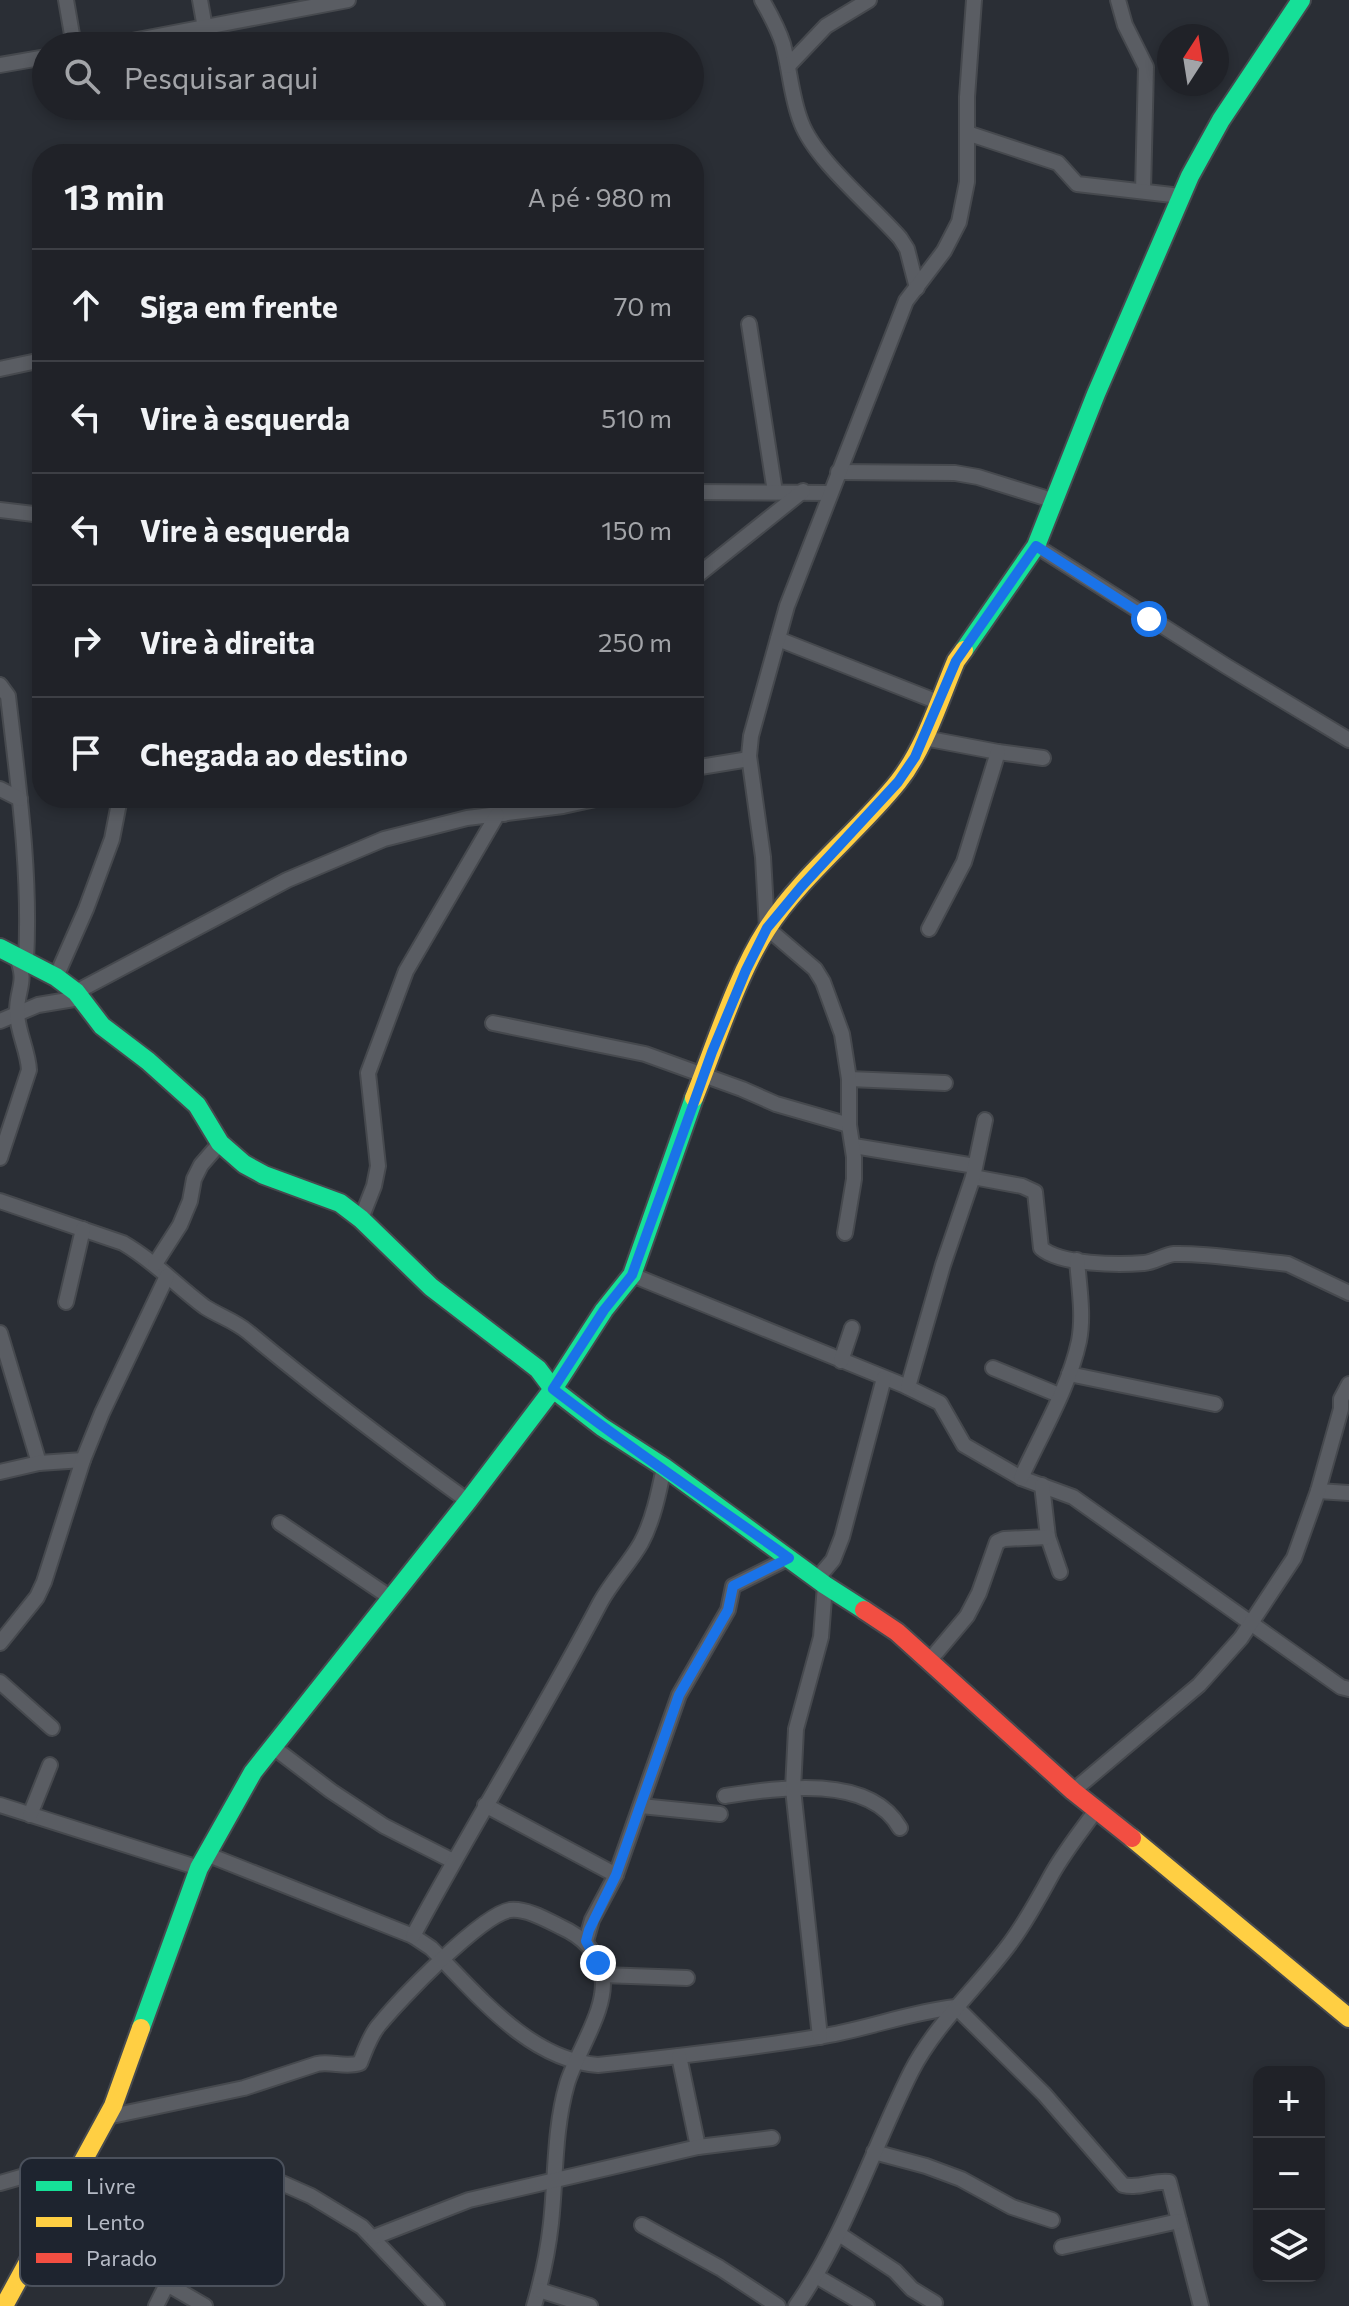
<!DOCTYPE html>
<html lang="pt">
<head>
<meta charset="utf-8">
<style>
  body { margin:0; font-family:Commissioner,sans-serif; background:#282a30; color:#f1f3f6 }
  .controls { position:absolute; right:24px; bottom:24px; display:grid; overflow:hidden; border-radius:16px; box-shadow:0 4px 12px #0003 }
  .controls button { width:72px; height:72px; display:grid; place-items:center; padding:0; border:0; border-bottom:2px solid #3d3f45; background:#202228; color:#f1f3f6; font:40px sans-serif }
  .compass { position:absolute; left:1157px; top:24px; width:72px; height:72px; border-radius:50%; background:#202228; box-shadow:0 4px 12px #0003; rotate:12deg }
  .stop { position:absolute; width:24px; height:24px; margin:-18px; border:6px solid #1a73e8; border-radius:50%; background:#fff }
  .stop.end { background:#1a73e8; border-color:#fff; box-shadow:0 2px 8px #0008 }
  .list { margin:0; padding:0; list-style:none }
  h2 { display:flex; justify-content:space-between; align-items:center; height:104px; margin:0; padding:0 32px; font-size:34px }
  h2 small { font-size:26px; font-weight:400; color:#a2a4a8 }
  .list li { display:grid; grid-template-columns:52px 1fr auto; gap:24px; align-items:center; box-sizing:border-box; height:112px; padding:0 32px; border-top:2px solid #3d3f45 }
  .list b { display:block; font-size:30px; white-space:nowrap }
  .list em { font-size:26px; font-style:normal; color:#a2a4a8 }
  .icon { flex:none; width:44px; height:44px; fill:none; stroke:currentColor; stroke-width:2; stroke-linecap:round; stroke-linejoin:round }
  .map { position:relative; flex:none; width:1349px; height:2306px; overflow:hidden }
  .search { position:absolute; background:#202228; box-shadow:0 4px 12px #0003; left:32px; top:32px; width:672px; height:88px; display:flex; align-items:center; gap:20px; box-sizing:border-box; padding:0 28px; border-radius:44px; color:#a2a4a8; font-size:30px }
  .panel { position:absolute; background:#202228; box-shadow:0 4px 12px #0003; left:32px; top:144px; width:672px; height:664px; border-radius:32px }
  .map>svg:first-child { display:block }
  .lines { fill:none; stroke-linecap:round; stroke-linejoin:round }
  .street-casing { stroke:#46494e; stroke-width:18 }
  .fast-casing { stroke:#46494e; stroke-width:22 }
  .slow-casing { stroke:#46494e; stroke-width:22 }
  .jam-casing { stroke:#46494e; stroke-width:22 }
  .street { stroke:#5a5d63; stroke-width:14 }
  .fast { stroke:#16e098; stroke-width:18 }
  .slow { stroke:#ffcf43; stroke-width:18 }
  .jam { stroke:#f24e42; stroke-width:18 }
  .route { stroke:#1a73e8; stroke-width:10 }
  .key { fill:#1e242f; stroke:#4b515c; stroke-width:2 }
  .key-label { font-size:22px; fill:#b5bac5 }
</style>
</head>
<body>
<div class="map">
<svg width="1349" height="2306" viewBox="0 0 1349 2306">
  <rect width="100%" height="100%" fill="#2a2e35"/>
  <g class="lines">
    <g class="street-casing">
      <g id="street">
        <path d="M66,0l8,46"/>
        <path d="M200,0l5,28"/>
        <path d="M762,0c8,14 16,28 21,44 7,26 8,53 18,78 14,38 71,84 99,116l7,11 10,39"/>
        <path d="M1118,0l7,25 21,42 -3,124"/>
        <path d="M106,46l242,-46"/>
        <path d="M0,65l46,-8"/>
        <path d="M788,66l38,-40 43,-26"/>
        <path d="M967,133l91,30 19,21 104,12"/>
        <path d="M749,324l26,168"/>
        <path d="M0,369l42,-9"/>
        <path d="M838,472l117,1 23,4 77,24"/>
        <path d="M694,492l136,1"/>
        <path d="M0,510l42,5"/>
        <path d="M1036,546l190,120 123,74"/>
        <path d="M694,578l109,-87"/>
        <path d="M778,639l160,63"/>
        <path d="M0,685l8,11c10,87 23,176 18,265"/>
        <path d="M924,738l74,14 45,6"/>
        <path d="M694,768l55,-9"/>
        <path d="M0,789l20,10"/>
        <path d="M504,814l5,-16"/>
        <path d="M929,929l35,-67 34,-110"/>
        <path d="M56,977l30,-68 26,-70 8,-41"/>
        <path d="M76,992l211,-112 97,-41 83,-21 96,-12 37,-8"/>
        <path d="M0,1021l38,-16 42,-7"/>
        <path d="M493,1023l152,31 97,35 34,15 73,21"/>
        <path d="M849,1079l96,4"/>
        <path d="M854,1146l121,20"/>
        <path d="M0,1158l29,-88c-1,-20 -12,-39 -12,-58 0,-25 11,-29 -1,-57"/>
        <path d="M973,1177l49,9 13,6 6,56c19,17 78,17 103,15 11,-1 20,-8 30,-9 33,-1 72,6 106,9l8,1 61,29"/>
        <path d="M0,1201l123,42c31,18 54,43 82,64 14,9 30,14 43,25 71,59 145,115 220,169"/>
        <path d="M361,1219l13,-33 4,-20 -10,-93 38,-102 91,-156"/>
        <path d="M845,1233l9,-54v-22l-5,-32v-46l-7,-45 -19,-52 -8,-13 -48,-41 -4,-71 -14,-101 2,-20 36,-130 119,-305 38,-50 15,-29 8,-40v-85l7,-97"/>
        <path d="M155,1264l25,-39 10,-24 4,-22 7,-14 19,-22"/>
        <path d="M632,1275l271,110 37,18 24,42 57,33 52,19 268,190 8,2"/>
        <path d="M66,1302l17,-73"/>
        <path d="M0,1333l39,130"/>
        <path d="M841,1361l11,-33"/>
        <path d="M993,1368l66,27"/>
        <path d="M1069,1374l146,30"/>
        <path d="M908,1387l35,-122 30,-88 12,-57"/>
        <path d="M0,1472l39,-9 44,-3"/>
        <path d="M1021,1478c20,-44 48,-90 58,-137 5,-26 0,-54 -2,-81"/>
        <path d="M1042,1485l6,52 12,35"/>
        <path d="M1318,1491l31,2"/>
        <path d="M280,1523l111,75"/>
        <path d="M817,1579l16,-19 9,-23 42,-159"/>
        <path d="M0,1643l37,-46 7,-15 39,-122 19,-47 65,-137"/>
        <path d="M930,1660l37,-44 12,-23 18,-51 7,-3 44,-2"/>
        <path d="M0,1682l52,46"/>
        <path d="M273,1747l58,44 53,35 69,35"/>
        <path d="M1073,1791l126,-106 42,-47 53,-80 24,-67 23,-82v-10l8,-15"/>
        <path d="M725,1796c52,-8 144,-23 175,32"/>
        <path d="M0,1805l199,63"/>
        <path d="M485,1805l131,70"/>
        <path d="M641,1806l79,8"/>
        <path d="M30,1815l20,-50"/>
        <path d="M206,1854l207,82 18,12c46,46 98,112 167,117 74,-8 147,-16 220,-28 47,-7 91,-25 138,-30l88,87 79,91c16,4 31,-5 46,-3l32,124"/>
        <path d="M413,1936c60,-112 128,-220 187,-333 12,-22 29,-39 41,-60 12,-22 18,-51 23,-76"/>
        <path d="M586,1941l6,-21 24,-45 63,-180 49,-85 5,-24 56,-28"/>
        <path d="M602,1975l85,3"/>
        <path d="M820,2037l-27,-248 3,-60 25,-92 4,-52"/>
        <path d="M679,2056l19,91"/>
        <path d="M107,2117l137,-29 73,-24c14,-3 29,4 43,-1 5,-12 10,-28 19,-38 20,-25 102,-110 131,-115 16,-2 37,10 51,17 22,10 36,24 41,48 7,32 -26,78 -35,109 -13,45 -11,93 -16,139 -3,28 -9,56 -17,83"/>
        <path d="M874,2152l52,14 35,13 51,28 40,13"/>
        <path d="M77,2174l61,6 65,-10h24l28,2 20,8 36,16 51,31 75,79"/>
        <path d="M0,2183l45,-13 37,-5"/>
        <path d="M57,2210l110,74 38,22"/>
        <path d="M642,2225l78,43 58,38"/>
        <path d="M839,2234l56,37 17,18 23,14"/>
        <path d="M374,2237l95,-37 229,-53 74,-9"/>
        <path d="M1062,2247l117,-26"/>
        <path d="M816,2276l51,30"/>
        <path d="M539,2290l51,16"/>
        <path d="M156,2306l11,-22"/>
        <path d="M796,2306c50,-72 76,-156 115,-234 25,-49 68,-86 100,-130 16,-22 28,-44 41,-68 13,-23 29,-43 45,-65"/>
      </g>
    </g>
    <g class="fast-casing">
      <g id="fast">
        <path d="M964,650l72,-104 60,-152 94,-218 31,-56 80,-120"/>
        <path d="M0,948l56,29 20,15 26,34 46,35 49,44 23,38 24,21 20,11 76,28 21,16 70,68 107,82 15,20 49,38 62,40 161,118 39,25"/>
        <path d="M141,2028l58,-160 54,-96 215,-271 85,-112 51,-79 28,-35 62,-177"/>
      </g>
    </g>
    <g class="slow-casing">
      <g id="slow">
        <path d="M694,1098c21,-52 43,-123 73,-169 33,-52 92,-98 131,-147 27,-34 41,-81 58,-121l8,-11"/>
        <path d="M1132,1838l217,180"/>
        <path d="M4,2306l109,-200 28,-78"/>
      </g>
    </g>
    <g class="jam-casing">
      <path id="jam" d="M864,1610l33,22 176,159 59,47"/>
    </g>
    <use href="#street" class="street"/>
    <use href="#fast" class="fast"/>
    <use href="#slow" class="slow"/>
    <use href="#jam" class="jam"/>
  </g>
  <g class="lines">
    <path class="route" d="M598,1963l-12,-22 3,-11 27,-55 63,-180 49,-85 5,-24 56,-28c-78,-56 -160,-110 -236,-169l51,-79 28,-35 80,-223 34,-82 21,-42 34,-41 97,-105 17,-25 41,-96 80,-115 113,73"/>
  </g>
  <rect x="20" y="2158" width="264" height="128" rx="12" class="key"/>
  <rect x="36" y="2181" width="36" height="10" fill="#16e098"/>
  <rect x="36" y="2217" width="36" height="10" fill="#ffcf43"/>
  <rect x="36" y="2253" width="36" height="10" fill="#f24e42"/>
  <g class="key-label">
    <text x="86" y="2194">Livre</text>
    <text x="86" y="2230">Lento</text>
    <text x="86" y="2266">Parado</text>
  </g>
</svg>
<div class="controls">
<button>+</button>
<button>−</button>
<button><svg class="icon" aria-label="layers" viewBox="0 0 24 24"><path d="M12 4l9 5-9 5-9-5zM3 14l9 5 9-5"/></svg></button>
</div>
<svg class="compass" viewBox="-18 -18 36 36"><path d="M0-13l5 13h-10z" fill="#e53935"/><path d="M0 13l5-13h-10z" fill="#a2a4a8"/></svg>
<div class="stop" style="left:1149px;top:619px"></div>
<div class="stop end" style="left:598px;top:1963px"></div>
<div class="search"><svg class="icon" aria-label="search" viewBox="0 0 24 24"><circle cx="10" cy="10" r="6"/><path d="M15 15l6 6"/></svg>Pesquisar aqui</div>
<section class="panel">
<h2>13 min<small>A pé · 980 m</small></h2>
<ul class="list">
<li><svg class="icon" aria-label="ahead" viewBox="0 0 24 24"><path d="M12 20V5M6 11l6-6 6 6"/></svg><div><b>Siga em frente</b></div><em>70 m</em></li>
<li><svg class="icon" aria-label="left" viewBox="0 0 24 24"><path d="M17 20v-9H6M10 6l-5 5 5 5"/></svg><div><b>Vire à esquerda</b></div><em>510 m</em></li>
<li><svg class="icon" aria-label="left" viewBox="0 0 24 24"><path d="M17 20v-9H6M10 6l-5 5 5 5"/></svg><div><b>Vire à esquerda</b></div><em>150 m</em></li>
<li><svg class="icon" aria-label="right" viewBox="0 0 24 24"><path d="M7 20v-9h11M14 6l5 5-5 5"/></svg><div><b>Vire à direita</b></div><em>250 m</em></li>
<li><svg class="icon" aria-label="arrive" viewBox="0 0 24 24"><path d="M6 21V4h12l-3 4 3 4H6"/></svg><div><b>Chegada ao destino</b></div></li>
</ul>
</section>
</div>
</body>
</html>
